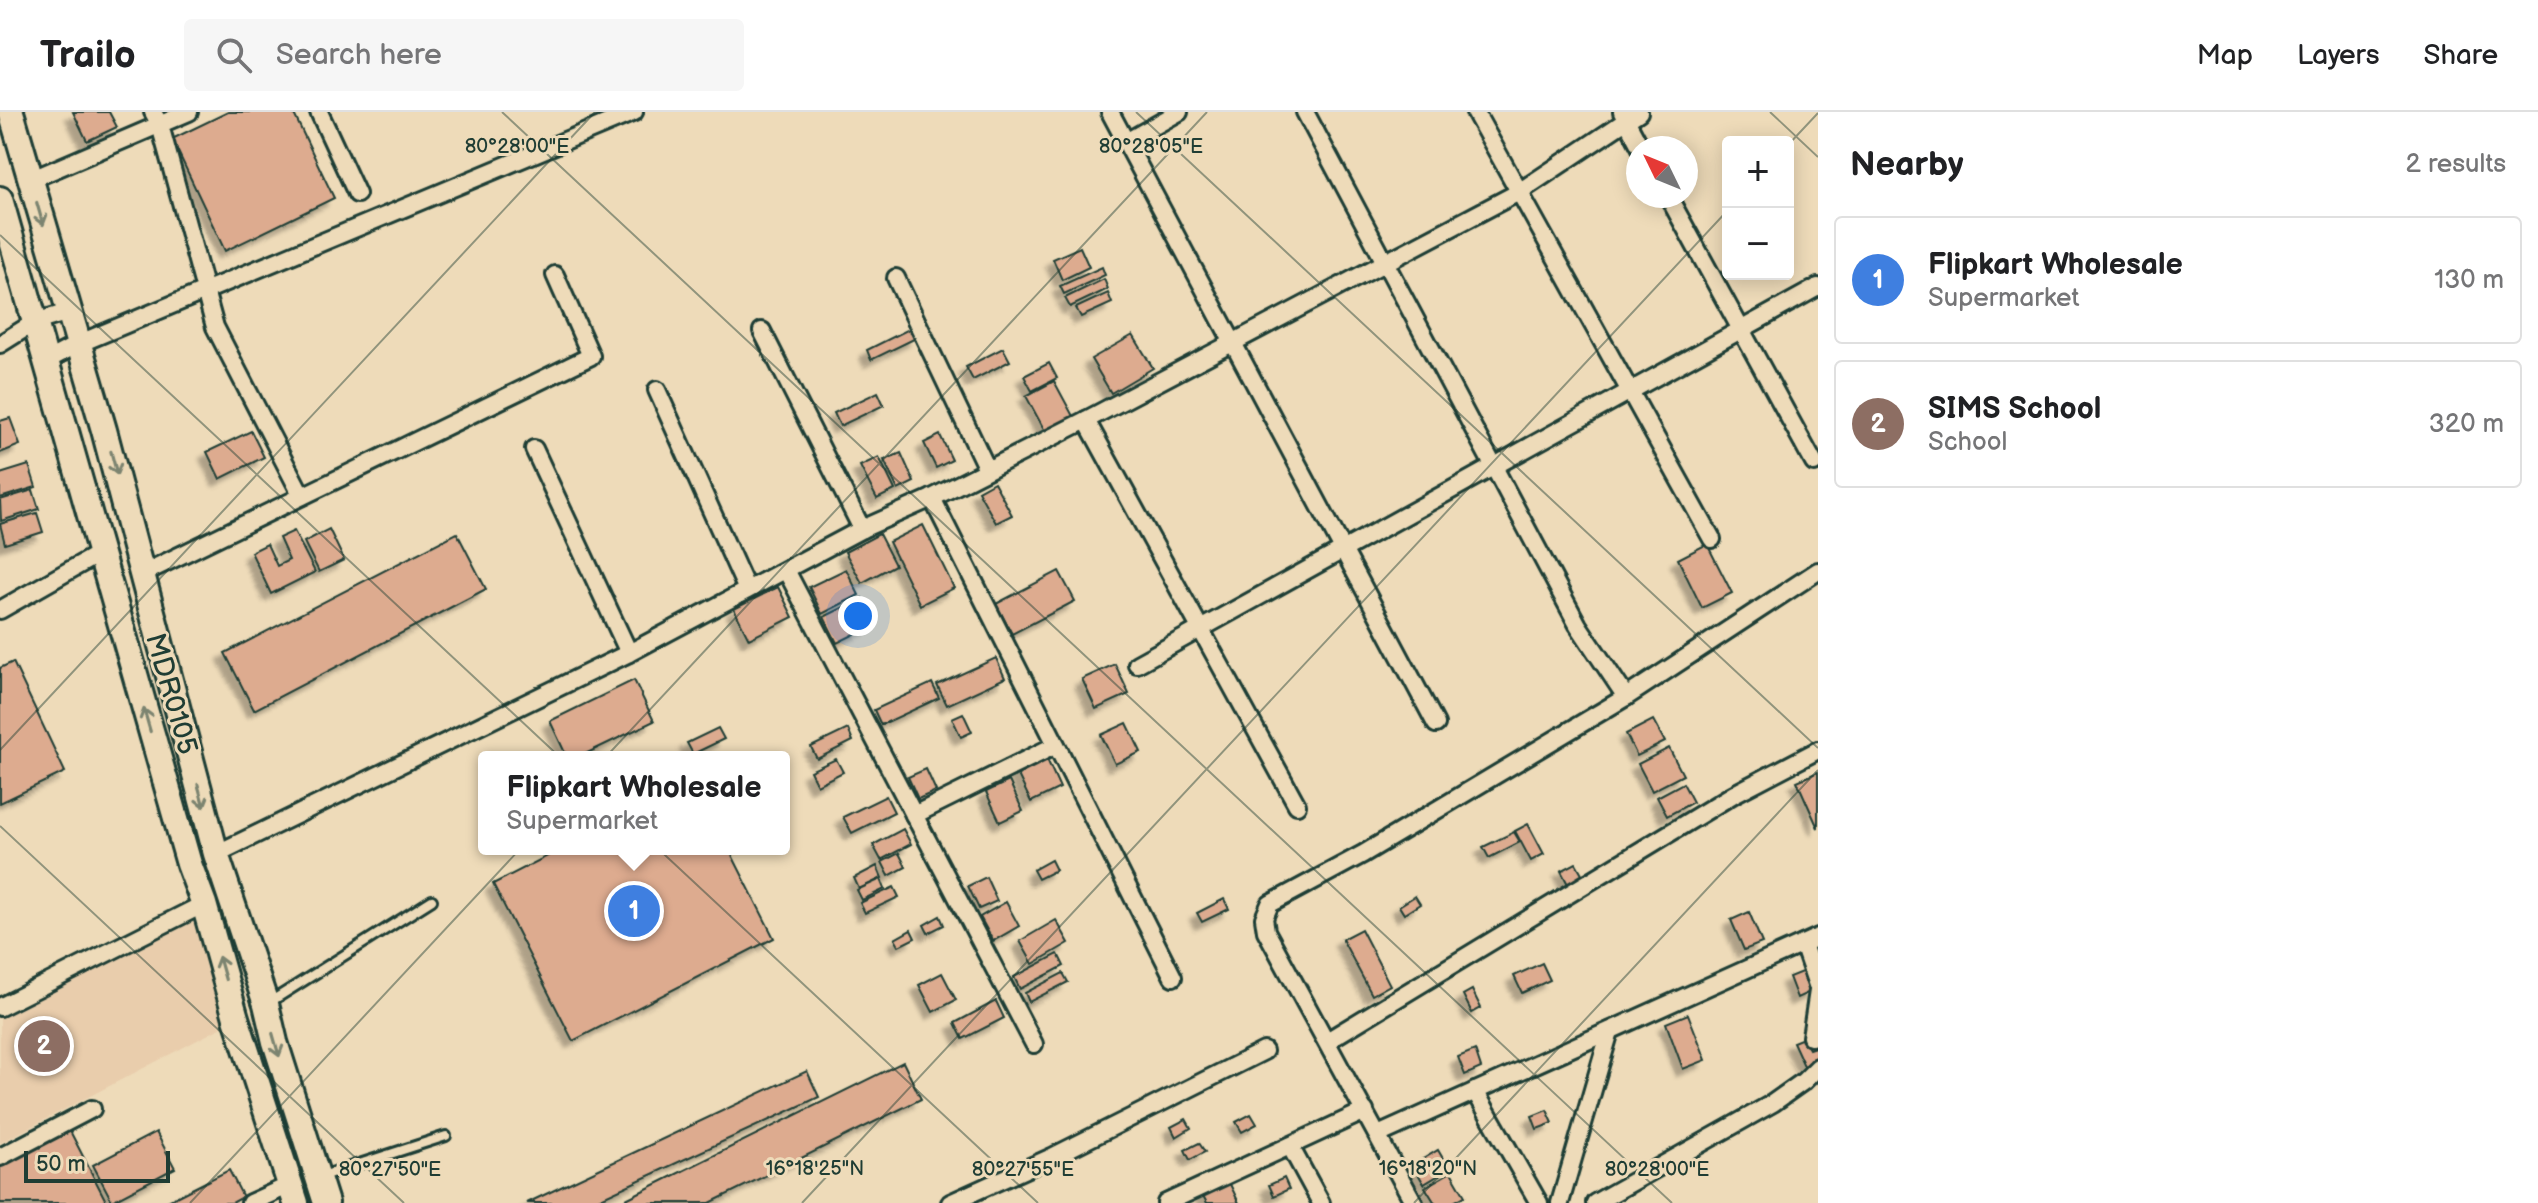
<!DOCTYPE html>
<html lang="en">
<head>
<meta charset="utf-8">
<style>
  body { margin:0; font-family:"Balsamiq Sans",sans-serif; background:#f6f6f6; color:#202124 }
  .controls { position:absolute; right:24px; top:24px; display:grid; overflow:hidden; border-radius:8px; box-shadow:0 4px 20px #0003 }
  .controls button { width:72px; height:72px; display:grid; place-items:center; padding:0; border:0; border-bottom:2px solid #e0e0e0; background:#fff; color:#202124; font:40px sans-serif }
  .compass { position:absolute; left:1626px; top:24px; width:72px; height:72px; border-radius:50%; background:#fff; box-shadow:0 4px 20px #0003; rotate:313deg }
  .scale { position:absolute; left:24px; bottom:20px; width:146px; box-sizing:border-box; padding-left:8px; border:4px solid #1f3d34; border-top:0; font-size:22px; line-height:28px; white-space:nowrap; color:#1f3d34; -webkit-text-stroke:6px #eedbb9; paint-order:stroke }
  .you { position:absolute; left:858px; top:504px; width:28px; height:28px; margin:-20px; border:6px solid #fff; border-radius:50%; background:#1a73e8; box-shadow:0 0 0 12px #1a73e833 }
  .badge { display:grid; place-items:center; width:52px; height:52px; border-radius:50%; background:#1f3d34; color:#fff; font-size:26px; font-weight:700 }
  .pin { position:absolute; translate:-50% -50%; border:4px solid #fff; box-shadow:0 2px 8px #0006 }
  .popup { position:absolute; left:478px; top:639px; width:312px; height:104px; box-sizing:border-box; display:grid; place-content:center; border-radius:8px; background:#fff; filter:drop-shadow(0 2px 6px #0005); font-size:26px; white-space:nowrap; color:#757577 }
  .popup b { font-size:30px; color:#202124 }
  .popup::after { content:''; position:absolute; left:50%; top:100%; margin-left:-16px; border:16px solid transparent; border-top-color:#fff }
  .list { margin:0; padding:0; list-style:none }
  h2 { display:flex; justify-content:space-between; align-items:center; height:104px; margin:0; padding:0 32px; font-size:34px }
  h2 small { font-size:26px; font-weight:400; color:#757577 }
  .list li { display:grid; grid-template-columns:52px 1fr auto; gap:24px; align-items:center; box-sizing:border-box; height:128px; margin:0 16px 16px; padding:0 16px; border:2px solid #e0e0e0; border-radius:8px }
  .list b { display:block; font-size:30px; white-space:nowrap }
  .list p { margin:0; font-size:26px; white-space:nowrap; color:#757577 }
  .list em { font-size:26px; font-style:normal; color:#757577 }
  .icon { flex:none; width:44px; height:44px; fill:none; stroke:currentColor; stroke-width:2; stroke-linecap:round; stroke-linejoin:round }
  .map { position:relative; flex:none; width:1818px; height:1091px; overflow:hidden }
  header { display:flex; align-items:center; gap:48px; box-sizing:border-box; height:112px; padding:0 40px; background:#fff; border-bottom:2px solid #e0e0e0 }
  header strong { font-size:38px }
  nav { display:flex; gap:44px; margin-inline-start:auto; font-size:28px }
  .search { width:560px; height:72px; background:#f6f6f6; display:flex; align-items:center; gap:20px; box-sizing:border-box; padding:0 28px; border-radius:8px; color:#757577; font-size:30px }
  main { display:flex }
  aside { flex:1; background:#fff }
  .map>svg:first-child { display:block }
  .built { fill:#e9cdac }
  .building { fill:#ddab8f; stroke:#1f3d34; stroke-width:2; filter:url(#shadow) }
  .lines { fill:none; stroke-linecap:round; stroke-linejoin:round }
  .lane-casing { stroke:#1f3d34; stroke-width:14 }
  .street-casing { stroke:#1f3d34; stroke-width:22 }
  .secondary-casing { stroke:#1f3d34; stroke-width:30 }
  .lane { stroke:#eedbb9; stroke-width:8 }
  .street { stroke:#eedbb9; stroke-width:16 }
  .secondary { stroke:#eedbb9; stroke-width:24 }
  .oneway { stroke:#7c8470 }
  .ticks { fill:none; stroke:#1f3d34; stroke-width:2; stroke-opacity:0.45 }
  .labels { text-anchor:middle; dominant-baseline:central; stroke-width:6; stroke-linejoin:round; paint-order:stroke }
  .street-label { font-size:28px; fill:#1f3d34; stroke:#eedbb9 }
  .ticks-label { font-size:20px; text-anchor:middle; fill:#1f3d34; stroke:#eedbb9; stroke-width:6; stroke-linejoin:round; paint-order:stroke }
</style>
</head>
<body>
<header>
<strong>Trailo</strong>
<div class="search"><svg class="icon" aria-label="search" viewBox="0 0 24 24"><circle cx="10" cy="10" r="6"/><path d="M15 15l6 6"/></svg>Search here</div>
<nav><a>Map</a><a>Layers</a><a>Share</a></nav>
</header>
<main>
<div class="map">
<svg width="1818" height="1091" viewBox="0 0 1818 1091">
  <defs>
    <filter id="shadow"><feDropShadow dx="-7" dy="7" stdDeviation="2" flood-color="#0004"/></filter>
  </defs>
  <rect width="100%" height="100%" fill="#eedbb9"/>
  <filter id="ink" filterUnits="userSpaceOnUse"><feTurbulence type="fractalNoise" baseFrequency=".0125" numOctaves="2"/><feDisplacementMap in="SourceGraphic" scale="16" xChannelSelector="R" yChannelSelector="G"/><feConvolveMatrix kernelMatrix="1 2 1 2 8 2 1 2 1" color-interpolation-filters="sRGB"/></filter>
  <g filter="url(#ink)">
    <path class="built" d="M187,792l43,119 -230,120v-146z"/>
    <g class="building">
      <path d="M73,0h36l8,15 -30,14z"/>
      <path d="M228,0h65l41,86 -109,53 -53,-112z"/>
      <path d="M1080,135l9,20 -27,13 -9,-21z"/>
      <path d="M1102,155l3,8 -41,19 -4,-8z"/>
      <path d="M1104,167l4,10 -38,18 -5,-9z"/>
      <path d="M1108,181l4,10 -31,14 -5,-9z"/>
      <path d="M911,216l5,10 -45,22 -4,-10z"/>
      <path d="M1133,223l20,33 -42,25 -20,-34z"/>
      <path d="M1003,236l7,13 -37,19 -7,-13z"/>
      <path d="M1049,251l8,15 -25,13 -8,-15z"/>
      <path d="M1054,269l20,37 -28,15 -20,-37z"/>
      <path d="M878,280l6,13 -44,21 -6,-13z"/>
      <path d="M10,306l10,27 -20,8v-32z"/>
      <path d="M251,319l13,26 -44,22 -13,-27z"/>
      <path d="M940,323l12,25 -16,8 -12,-25z"/>
      <path d="M901,341l13,29 -16,8 -14,-30z"/>
      <path d="M879,345l16,33 -18,9 -17,-33z"/>
      <path d="M29,353l7,22 -36,11v-24z"/>
      <path d="M994,370l18,33 -16,8 -18,-32z"/>
      <path d="M33,378l6,19 -38,12 -1,-21z"/>
      <path d="M37,401l6,19 -38,12 -5,-20z"/>
      <path d="M923,413l31,63 -34,17 -31,-63z"/>
      <path d="M329,417l15,31 -25,12 -15,-30z"/>
      <path d="M294,419l21,41 -44,22 -20,-42 16,-8 10,22 12,-6 -10,-22z"/>
      <path d="M457,421l29,56 -232,121 -29,-57z"/>
      <path d="M879,422l16,31 -33,18 -17,-31z"/>
      <path d="M1707,432l25,49 -30,15 -24,-49z"/>
      <path d="M846,457l13,26 -37,19 -13,-27z"/>
      <path d="M1059,459l16,30 -63,33 -16,-30z"/>
      <path d="M778,475l15,30 -44,22 -15,-30z"/>
      <path d="M862,486l13,26 -38,19 -13,-26z"/>
      <path d="M996,546l9,20 -58,27 -10,-20z"/>
      <path d="M13,550l52,110 -65,31v-135z"/>
      <path d="M1115,552l14,30 -33,15 -14,-30z"/>
      <path d="M634,568l20,41 -75,36h-12l-17,-36z"/>
      <path d="M932,571l7,15 -58,27 -7,-15z"/>
      <path d="M963,601l9,19 -11,5 -9,-19z"/>
      <path d="M1653,608l12,22 -28,14 -11,-22z"/>
      <path d="M1127,611l14,29 -26,12 -14,-29z"/>
      <path d="M718,616l6,11 -31,15 -6,-11z"/>
      <path d="M848,617l5,12 -36,18 -6,-12z"/>
      <path d="M1669,636l14,27 -31,16 -14,-27z"/>
      <path d="M1046,645l14,31 -29,14 -15,-31z"/>
      <path d="M836,647l7,13 -26,13 -7,-14z"/>
      <path d="M926,657l10,22 -18,8 -10,-22z"/>
      <path d="M1818,660v56l-21,-47z"/>
      <path d="M1009,669l14,30 -23,11 -14,-30z"/>
      <path d="M1683,671l10,19 -26,14 -10,-19z"/>
      <path d="M886,684l8,16 -42,21 -9,-16z"/>
      <path d="M1528,712l16,30 -13,7 -16,-30z"/>
      <path d="M903,717l8,15 -30,16 -8,-15z"/>
      <path d="M1514,720l6,10 -31,16 -6,-11z"/>
      <path d="M561,737h168l45,89 -201,103 -80,-157z"/>
      <path d="M899,741l7,14 -17,9 -7,-14z"/>
      <path d="M1051,748l5,10 -18,9 -5,-9z"/>
      <path d="M1576,751l9,16 -15,9 -9,-17z"/>
      <path d="M877,754l5,12 -23,11 -5,-11z"/>
      <path d="M986,765l11,24 -18,8 -11,-23z"/>
      <path d="M881,767l4,10 -23,11 -5,-10z"/>
      <path d="M894,775l5,10 -34,16 -5,-10z"/>
      <path d="M1415,784l5,8 -16,10 -5,-8z"/>
      <path d="M1224,787l5,10 -27,13 -5,-9z"/>
      <path d="M1006,790l13,24 -26,15 -13,-24z"/>
      <path d="M1749,800l13,31 -18,7 -13,-30z"/>
      <path d="M940,804l4,9 -16,8 -4,-8z"/>
      <path d="M1056,808l13,23 -36,21 -13,-23z"/>
      <path d="M1361,817l29,56 -18,10 -30,-56z"/>
      <path d="M911,818l4,8 -16,8 -4,-7z"/>
      <path d="M1058,842l6,12 -44,23 -6,-12z"/>
      <path d="M1542,851l8,17 -28,13 -8,-17z"/>
      <path d="M1804,859l8,20 -15,7 -8,-21z"/>
      <path d="M942,861l14,27 -23,12 -14,-27z"/>
      <path d="M1063,861l5,9 -39,20 -4,-9z"/>
      <path d="M1472,878l9,18 -9,5 -9,-18z"/>
      <path d="M996,889l8,17 -41,21 -8,-16z"/>
      <path d="M1688,902l18,46 -23,9 -17,-46z"/>
      <path d="M1803,926l6,11 9,-3v13l-14,7 -11,-24z"/>
      <path d="M1475,938l6,18 -16,7 -7,-18z"/>
      <path d="M903,950l18,37 -211,104h-92z"/>
      <path d="M807,959l12,26 -229,106h-63z"/>
      <path d="M1547,998l6,13 -16,6 -5,-13z"/>
      <path d="M1251,1002l6,10 -15,8 -6,-10z"/>
      <path d="M1186,1007l5,9 -15,9 -5,-10z"/>
      <path d="M70,1019l37,72h-107v-36z"/>
      <path d="M156,1020l19,36 -63,33 -19,-36z"/>
      <path d="M1199,1031l6,9 -15,8 -5,-10z"/>
      <path d="M1438,1038l11,19 -25,15 -11,-19z"/>
      <path d="M229,1058l14,27 -11,6h-68z"/>
      <path d="M1451,1060l14,24 -13,7h-17l-10,-16z"/>
      <path d="M1284,1066l5,11 -15,7 -5,-11z"/>
      <path d="M1228,1068l11,23h-32l-5,-9z"/>
    </g>
    <g class="lines">
      <g class="lane-casing">
        <g id="lane">
          <path d="M270,890l162,-102"/>
          <path d="M319,1065l127,-41"/>
        </g>
      </g>
      <g class="street-casing">
        <g id="street">
          <path d="M153,0l7,13 55,202 87,169"/>
          <path d="M319,0l38,82"/>
          <path d="M1110,0l326,612"/>
          <path d="M1305,0l273,513 48,72"/>
          <path d="M1475,0l237,427"/>
          <path d="M1622,0l19,36"/>
          <path d="M1126,30l53,-30"/>
          <path d="M30,68l159,-68"/>
          <path d="M1668,84l146,267"/>
          <path d="M896,166l91,191"/>
          <path d="M762,219l100,198"/>
          <path d="M0,232l35,-22 34,-10"/>
          <path d="M46,249l32,-17 556,-232"/>
          <path d="M657,278l90,200"/>
          <path d="M1086,308l211,385"/>
          <path d="M534,337l95,204"/>
          <path d="M932,386l241,479"/>
          <path d="M786,458l248,474"/>
          <path d="M144,461l447,-217 -36,-81"/>
          <path d="M0,498l100,-57"/>
          <path d="M1137,552l681,-377"/>
          <path d="M914,703l142,-70"/>
          <path d="M216,742l413,-201 233,-124 70,-31 154,-78 433,-228 120,-80"/>
          <path d="M1803,832l15,44"/>
          <path d="M0,895l204,-103"/>
          <path d="M1811,925l7,-46"/>
          <path d="M1327,929l407,-247 84,-44"/>
          <path d="M1475,979l64,112"/>
          <path d="M1378,1023l440,-198"/>
          <path d="M1290,1034l31,57"/>
          <path d="M0,1045l92,-48"/>
          <path d="M250,1091l40,-18"/>
          <path d="M950,1091l102,-46 212,-106"/>
          <path d="M1166,1091l199,-92"/>
          <path d="M1414,1091l-148,-272 -2,-13 6,-14 93,-50 263,-157 192,-126"/>
          <path d="M1560,1091l50,-172"/>
          <path d="M1595,1091l178,-100 31,-22 14,-14"/>
        </g>
      </g>
      <g class="secondary-casing">
        <g id="secondary">
          <path d="M11,0l93,318 112,424 50,150 9,38 51,161"/>
          <path d="M0,87l189,665 15,40 32,114 60,185"/>
        </g>
      </g>
      <use href="#lane" class="lane"/>
      <use href="#street" class="street"/>
      <use href="#secondary" class="secondary"/>
    </g>
    <defs><path id="oneway-shaft" d="M-6 0H5M1.5-3L5.5 0L1.5 3" fill="none" stroke-width="1.6" stroke-linecap="round" stroke-linejoin="round" transform="scale(2)"/></defs>
    <g class="oneway">
      <use href="#oneway-shaft" transform="translate(40 102) rotate(74)"/>
      <use href="#oneway-shaft" transform="translate(114 351) rotate(75)"/>
      <use href="#oneway-shaft" transform="translate(147 608) rotate(-106)"/>
      <use href="#oneway-shaft" transform="translate(201 684) rotate(75)"/>
      <use href="#oneway-shaft" transform="translate(222 856) rotate(-106)"/>
      <use href="#oneway-shaft" transform="translate(276 933) rotate(74)"/>
    </g>
  </g>
  <path class="ticks" d="M502,0l1170,1091M1136,0l682,636M1770,0l48,45M1788,33l30,-32M0,123l1038,968M0,638l595,-638M0,714l404,377M190,1091l1017,-1091M802,1091l926,-993M1414,1091l404,-433"/>
  <g class="labels">
    <g class="street-label">
      <text transform="translate(171 582) rotate(74)">MDR0105</text>
    </g>
  </g>
  <g class="ticks-label">
    <text x="517" y="41">80°28'00"E</text>
    <text x="1151" y="41">80°28'05"E</text>
    <text x="815" y="1063">16°18'25"N</text>
    <text x="1428" y="1063">16°18'20"N</text>
    <text x="390" y="1064">80°27'50"E</text>
    <text x="1023" y="1064">80°27'55"E</text>
    <text x="1657" y="1064">80°28'00"E</text>
  </g>
</svg>
<div class="controls">
<button>+</button>
<button>−</button>
</div>
<svg class="compass" viewBox="-18 -18 36 36"><path d="M0-13l5 13h-10z" fill="#e53935"/><path d="M0 13l5-13h-10z" fill="#757577"/></svg>
<div class="scale">50 m</div>
<div class="you"></div>
<div class="pin badge" style="left:634px;top:799px;background:#3f7fe0">1</div>
<div class="popup"><b>Flipkart Wholesale</b>Supermarket</div>
<div class="pin badge" style="left:44px;top:934px;background:#8d6e63">2</div>
</div>
<aside>
<h2>Nearby<small>2 results</small></h2>
<ul class="list">
<li><span class="badge" style="background:#3f7fe0">1</span><div><b>Flipkart Wholesale</b><p>Supermarket</p></div><em>130 m</em></li>
<li><span class="badge" style="background:#8d6e63">2</span><div><b>SIMS School</b><p>School</p></div><em>320 m</em></li>
</ul>
</aside>
</main>
</body>
</html>
